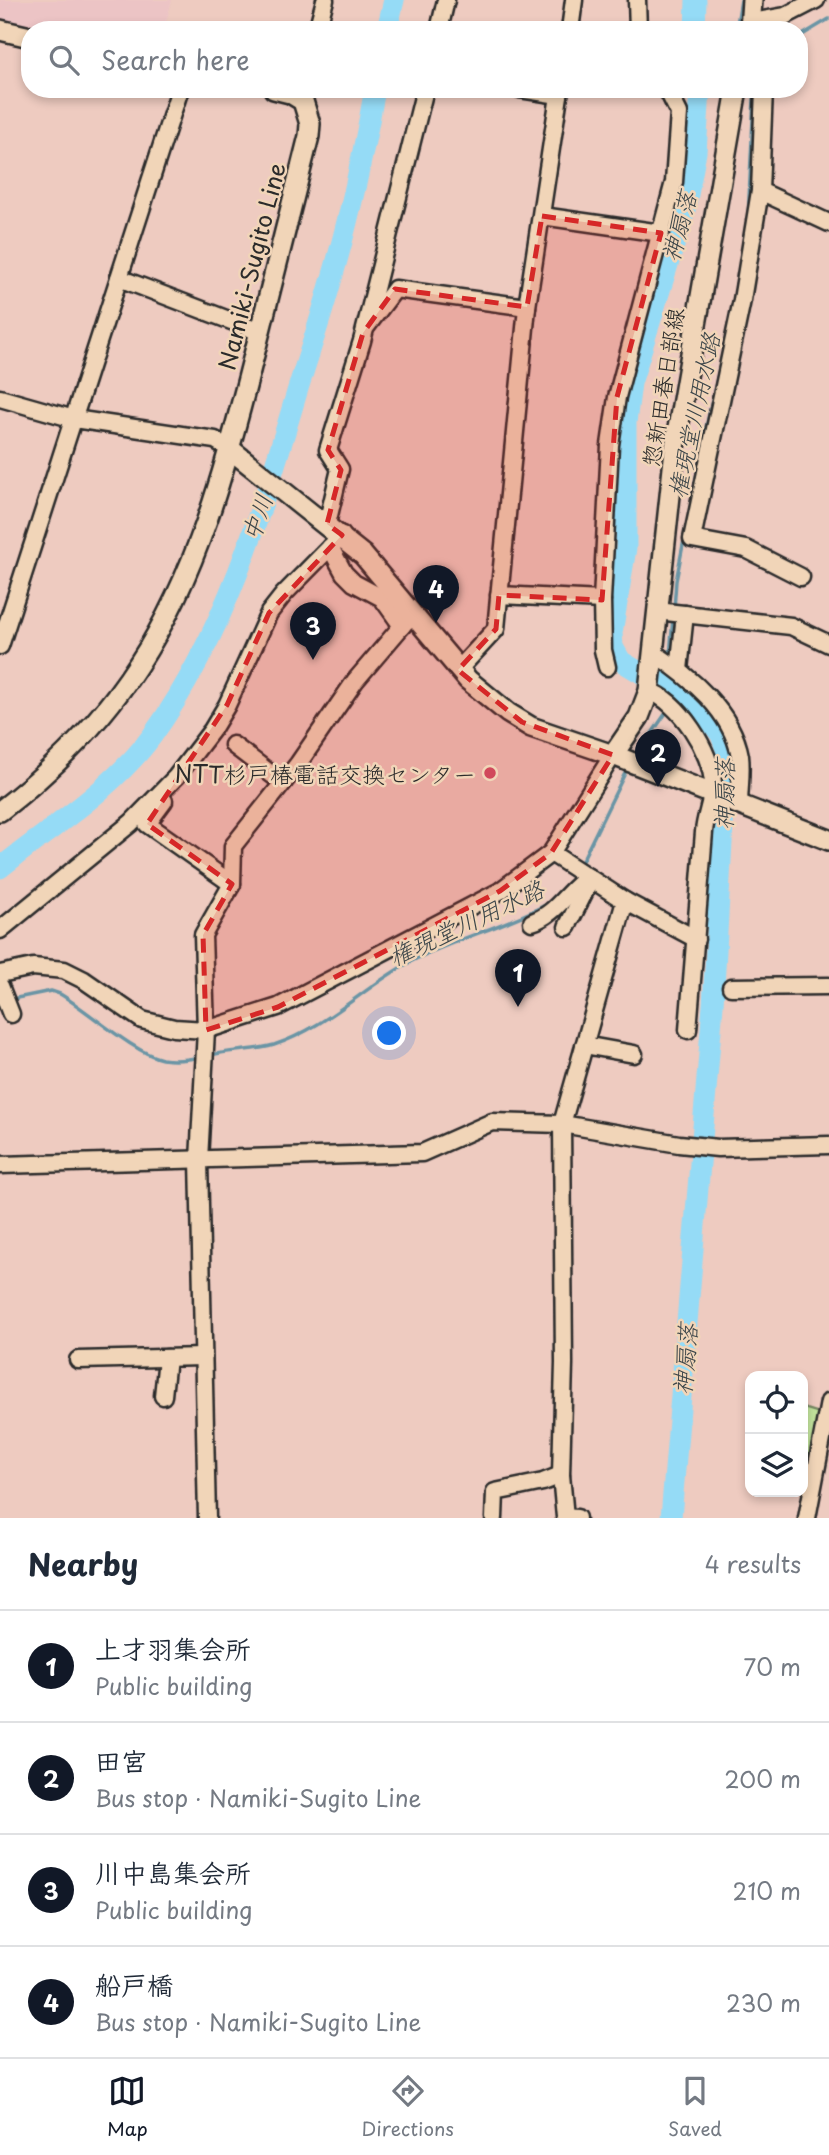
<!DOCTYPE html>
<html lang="en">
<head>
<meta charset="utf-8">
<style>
  body { margin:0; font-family:"Playpen Sans","Klee One",sans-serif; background:#f6f6f7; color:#1f2937 }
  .controls { position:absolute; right:21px; bottom:21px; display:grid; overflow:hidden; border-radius:14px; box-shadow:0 4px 10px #0003 }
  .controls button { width:63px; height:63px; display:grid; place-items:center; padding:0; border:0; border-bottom:2px solid #e0e1e3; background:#fff; color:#1f2937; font:35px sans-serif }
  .you { position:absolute; left:390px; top:1034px; width:24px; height:24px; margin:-18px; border:5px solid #fff; border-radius:50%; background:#1a73e8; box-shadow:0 0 0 10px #1a73e833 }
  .badge { display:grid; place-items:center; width:46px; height:46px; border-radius:50%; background:#111827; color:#fff; font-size:23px; font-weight:700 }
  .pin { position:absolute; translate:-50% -58px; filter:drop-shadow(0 2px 4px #0008) }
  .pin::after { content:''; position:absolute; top:37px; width:24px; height:21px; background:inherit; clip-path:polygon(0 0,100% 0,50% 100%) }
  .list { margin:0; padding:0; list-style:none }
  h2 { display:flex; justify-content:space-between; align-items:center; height:91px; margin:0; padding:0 28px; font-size:30px }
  h2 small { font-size:23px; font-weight:400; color:#747a83 }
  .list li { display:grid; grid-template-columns:46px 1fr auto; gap:21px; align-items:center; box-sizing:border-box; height:112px; padding:0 28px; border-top:2px solid #e0e1e3 }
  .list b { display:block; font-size:26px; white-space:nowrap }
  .list p { margin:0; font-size:23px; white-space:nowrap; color:#747a83 }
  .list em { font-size:23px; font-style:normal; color:#747a83 }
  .icon { flex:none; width:38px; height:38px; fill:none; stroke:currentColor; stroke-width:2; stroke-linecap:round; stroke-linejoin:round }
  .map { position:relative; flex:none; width:829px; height:1518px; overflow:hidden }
  .search { position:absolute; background:#fff; box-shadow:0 4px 10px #0003; left:21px; right:21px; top:21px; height:77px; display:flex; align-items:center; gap:18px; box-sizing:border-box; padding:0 24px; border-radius:28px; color:#747a83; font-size:26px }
  .sheet { height:539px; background:#fff }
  nav { display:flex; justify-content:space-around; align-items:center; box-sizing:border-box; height:98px; border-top:2px solid #e0e1e3; background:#fff; font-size:19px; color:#747a83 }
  nav a { display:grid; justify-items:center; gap:4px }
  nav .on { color:#111827 }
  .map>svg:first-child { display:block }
  .built { fill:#ecc4c5 }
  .green { fill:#c3e49d; stroke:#778864; stroke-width:2 }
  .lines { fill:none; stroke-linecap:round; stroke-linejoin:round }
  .stream { stroke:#6b95a5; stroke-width:3.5 }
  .river { stroke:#95dbf6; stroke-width:21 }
  .minor-casing { stroke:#2b2b2b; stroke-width:21 }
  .major-casing { stroke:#2b2b2b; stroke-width:24 }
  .minor { stroke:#f1d5b8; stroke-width:16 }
  .major { stroke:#f1d5b8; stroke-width:19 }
  .marked { fill:#d62828; fill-opacity:0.2; stroke:#d62828; stroke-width:5; stroke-dasharray:14 9; stroke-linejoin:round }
  .poi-dot { fill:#d1495b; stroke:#f1d5b8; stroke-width:2.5 }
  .labels { text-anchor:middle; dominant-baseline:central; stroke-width:5; stroke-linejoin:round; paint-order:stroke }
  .street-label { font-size:23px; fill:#2b2b2b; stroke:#f1d5b8 }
  .poi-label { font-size:23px; fill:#2b2b2b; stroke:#f1d5b8; text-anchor:end }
  .water-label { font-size:24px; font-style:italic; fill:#3b4549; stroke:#f1d5b8 }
</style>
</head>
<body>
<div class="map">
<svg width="829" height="1518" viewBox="0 0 829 1518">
  <rect width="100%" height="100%" fill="#eecbc0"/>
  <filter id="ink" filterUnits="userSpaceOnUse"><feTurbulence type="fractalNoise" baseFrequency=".0143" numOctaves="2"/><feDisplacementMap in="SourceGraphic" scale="14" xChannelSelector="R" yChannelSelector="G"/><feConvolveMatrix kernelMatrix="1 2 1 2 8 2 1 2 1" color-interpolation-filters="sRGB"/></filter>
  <g filter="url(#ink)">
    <path class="built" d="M0,0h172l-8,30h-133l-31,-8z"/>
    <path class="green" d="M803,1408l16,5 -11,71 -5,-1z"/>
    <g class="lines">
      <g class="stream">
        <path d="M736,30l5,-30"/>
        <path d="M799,37l30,-18"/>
        <path d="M748,218l6,-119 3,-6"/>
        <path d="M674,609l2,-28 29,-149 17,-76"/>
        <path d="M670,658l3,-41"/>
        <path d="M669,669l1,27"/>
        <path d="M635,758l33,-48"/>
        <path d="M579,867l49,-100"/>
        <path d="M12,999l39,-8 9,3c27,16 74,59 102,65 13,2 24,1 38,-2"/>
        <path d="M211,1055c20,-5 43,-4 63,-10 52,-17 91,-59 138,-84 45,-23 95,-35 139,-59"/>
      </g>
      <g class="river">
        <path d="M387,30l7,-30"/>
        <path d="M695,30l1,-30"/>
        <path d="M0,868c50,-40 113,-79 152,-132 73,-101 110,-226 145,-344 11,-36 23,-71 33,-107 19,-64 33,-130 45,-196"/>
        <path d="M671,1518l42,-513 14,-253 -6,-17 -6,-8 -47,-44 -22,-7 -25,-15 -8,-14 -1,-14 14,-85v-125l5,-40 54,-173 11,-58 4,-63"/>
      </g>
      <g class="minor-casing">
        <g id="minor">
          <path d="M637,0l1,30"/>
          <path d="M752,22l33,-6 31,-16"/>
          <path d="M317,30l8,-30"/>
          <path d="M439,30l7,-30"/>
          <path d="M570,30l4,-30"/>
          <path d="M520,89l39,6"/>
          <path d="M764,89l-4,102 69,32"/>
          <path d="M760,191l-18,109 -50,239 54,10 55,28"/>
          <path d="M542,216l119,17"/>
          <path d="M119,278l141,54"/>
          <path d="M367,326l28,-37 132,18"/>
          <path d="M0,398l74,21 141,21 15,9"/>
          <path d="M327,524l13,-55 -12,-19 34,-109 63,-252"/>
          <path d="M330,547l14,26 10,10 28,15 20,28"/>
          <path d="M499,595l103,5"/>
          <path d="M657,611l134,15 38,18"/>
          <path d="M0,646l180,-557"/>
          <path d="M654,653c36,24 78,58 86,103 2,16 -1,34 -1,50"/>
          <path d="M607,667l-4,-17 -1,-50 8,-155 7,-48 57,-215 5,-69 -12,-24"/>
          <path d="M458,670l38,-41 31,-322 33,-218"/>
          <path d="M679,670l6,-56"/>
          <path d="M649,691c30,10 63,61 64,93 0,16 -8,32 -9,48 -5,66 -11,132 -16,198"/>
          <path d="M233,745l50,38"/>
          <path d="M164,801l-17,23 85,60"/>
          <path d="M551,853l74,48 -63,223 2,239 -3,112 4,42 12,1"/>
          <path d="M625,901l71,38"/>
          <path d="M532,922c25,-8 35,-32 56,-45"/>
          <path d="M567,927l20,-40 1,-10"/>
          <path d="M0,930l131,-107 45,-46 36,-47 15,-25 42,-92 15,-19 58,-59"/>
          <path d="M0,974l33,-7 31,3 20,10 58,40 32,8 32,2 72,-23 222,-116 51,-38 62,-98"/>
          <path d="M0,986l11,28"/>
          <path d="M731,987l98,-1"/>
          <path d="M584,1045l50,9"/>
          <path d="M0,1165l422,-12 70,-31 70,2 117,20 39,4 111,-3"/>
          <path d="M78,1360l124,-3"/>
          <path d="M163,1396l4,-38"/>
          <path d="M207,1518l-8,-358 7,-130 -3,-95 29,-51 1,-38 65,-82 57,-83 58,-68"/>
          <path d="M494,1518l1,-26 48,-10 18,-7"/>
          <path d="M807,1518l22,-116"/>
        </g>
      </g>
      <g class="major-casing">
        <g id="major">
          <path d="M0,30l30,7"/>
          <path d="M750,30l2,-30"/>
          <path d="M230,449l133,106 105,125 40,33 23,14 82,28 216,85"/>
          <path d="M613,755l26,-38 10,-26 27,-251 61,-351"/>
          <path d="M0,811c53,-41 102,-90 138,-146 59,-90 88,-199 114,-302 19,-76 38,-151 57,-227l1,-12 -7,-23 -13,-8 -16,-4"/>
        </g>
      </g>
      <use href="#minor" class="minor"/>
      <use href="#major" class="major"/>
    </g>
  </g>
  <path class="marked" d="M542,216l119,17 -44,164 -15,203 -103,-5 -3,34 -38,41 64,52 91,33 -62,98 -51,38 -222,116 -72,23 -3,-95 29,-51 -85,-60 80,-119 42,-92 73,-78 -15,-11 14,-54 -13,-20 35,-117 32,-44 132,18z"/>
  <circle class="poi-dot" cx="490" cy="773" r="7"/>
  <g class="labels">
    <g class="street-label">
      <text transform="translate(251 266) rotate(-76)">Namiki-Sugito Line</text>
      <text transform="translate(662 387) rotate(-81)">惣新田春日部線</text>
    </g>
    <g class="poi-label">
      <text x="476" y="773">NTT杉戸椿電話交換センター</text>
    </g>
    <g class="water-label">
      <text transform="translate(678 226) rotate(-75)">神扇落</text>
      <text transform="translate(693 415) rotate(-78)">権現堂川用水路</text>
      <text transform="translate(256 517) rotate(-71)">中川</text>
      <text transform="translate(723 794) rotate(-89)">神扇落</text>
      <text transform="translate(466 922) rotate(-25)">権現堂川用水路</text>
      <text transform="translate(684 1359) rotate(-85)">神扇落</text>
    </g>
  </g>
</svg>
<div class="controls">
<button><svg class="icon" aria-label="locate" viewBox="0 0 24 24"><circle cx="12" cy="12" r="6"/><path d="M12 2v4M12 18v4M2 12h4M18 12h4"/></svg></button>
<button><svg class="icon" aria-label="layers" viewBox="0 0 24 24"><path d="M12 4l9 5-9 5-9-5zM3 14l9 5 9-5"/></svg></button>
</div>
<div class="you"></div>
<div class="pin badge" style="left:518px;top:1007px">1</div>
<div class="pin badge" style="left:658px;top:787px">2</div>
<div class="pin badge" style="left:313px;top:660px">3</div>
<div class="pin badge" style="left:436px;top:623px">4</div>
<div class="search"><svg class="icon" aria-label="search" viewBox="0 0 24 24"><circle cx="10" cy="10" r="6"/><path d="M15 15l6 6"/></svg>Search here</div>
</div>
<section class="sheet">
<h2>Nearby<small>4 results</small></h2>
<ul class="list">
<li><span class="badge">1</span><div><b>上才羽集会所</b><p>Public building</p></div><em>70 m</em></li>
<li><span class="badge">2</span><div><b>田宮</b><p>Bus stop · Namiki-Sugito Line</p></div><em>200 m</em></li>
<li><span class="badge">3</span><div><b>川中島集会所</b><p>Public building</p></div><em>210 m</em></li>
<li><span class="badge">4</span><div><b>船戸橋</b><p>Bus stop · Namiki-Sugito Line</p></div><em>230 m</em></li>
</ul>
</section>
<nav>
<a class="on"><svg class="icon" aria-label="map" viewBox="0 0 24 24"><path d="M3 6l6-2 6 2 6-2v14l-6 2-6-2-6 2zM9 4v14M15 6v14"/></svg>Map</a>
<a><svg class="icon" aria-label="directions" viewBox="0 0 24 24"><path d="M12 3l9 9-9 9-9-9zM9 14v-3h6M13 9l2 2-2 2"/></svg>Directions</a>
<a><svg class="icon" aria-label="saved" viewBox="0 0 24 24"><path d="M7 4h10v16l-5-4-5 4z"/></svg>Saved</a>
</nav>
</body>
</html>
